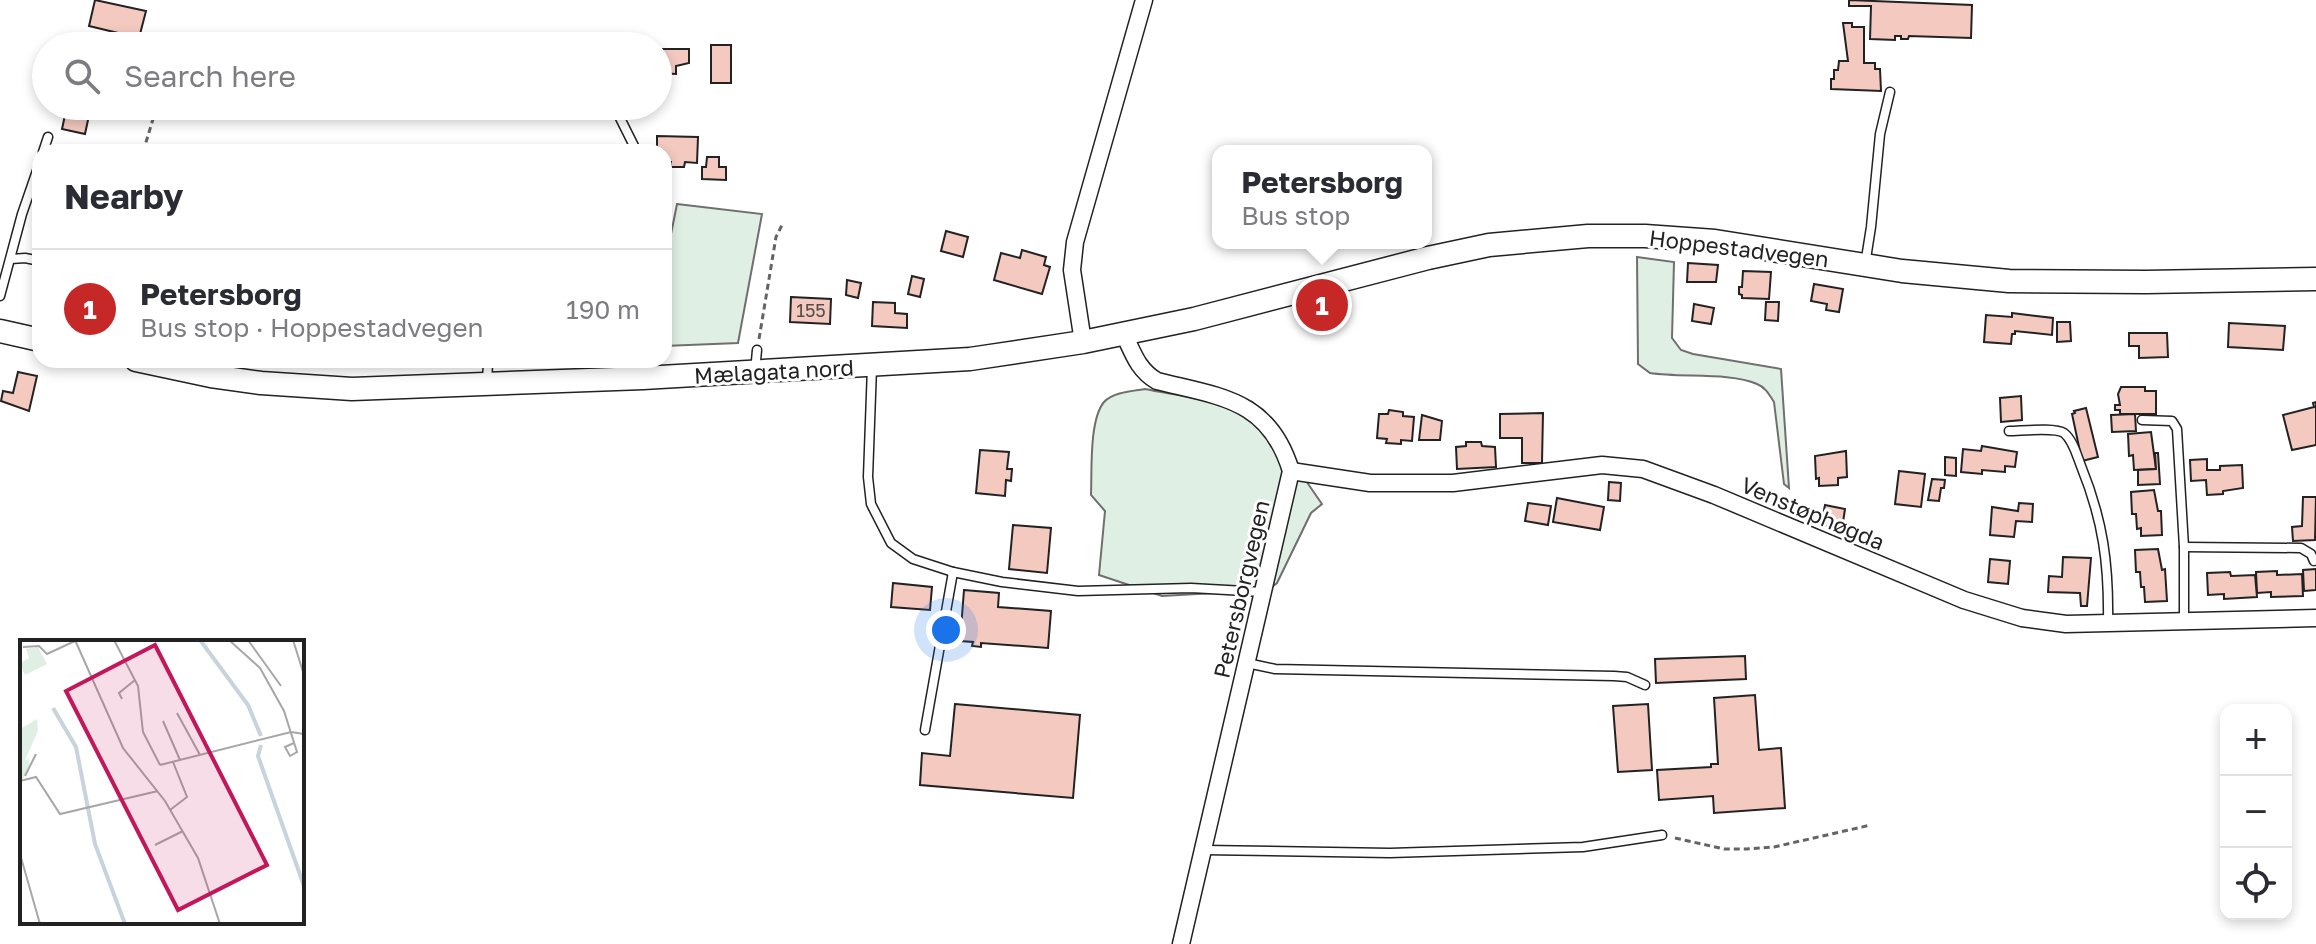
<!DOCTYPE html>
<html lang="en">
<head>
<meta charset="utf-8">
<style>
  body { margin:0; font-family:"Golos Text",sans-serif; background:#f2f2f3; color:#2b2b33 }
  .controls { position:absolute; right:24px; bottom:24px; display:grid; overflow:hidden; border-radius:16px; box-shadow:0 4px 12px #0003 }
  .controls button { width:72px; height:72px; display:grid; place-items:center; padding:0; border:0; border-bottom:2px solid #e1e1e2; background:#fff; color:#2b2b33; font:40px sans-serif }
  .you { position:absolute; left:946px; top:630px; width:28px; height:28px; margin:-20px; border:6px solid #fff; border-radius:50%; background:#1a73e8; box-shadow:0 0 0 12px #1a73e833 }
  .badge { display:grid; place-items:center; width:52px; height:52px; border-radius:50%; background:#c62828; color:#fff; font-size:26px; font-weight:700 }
  .pin { position:absolute; translate:-50% -50%; border:4px solid #fff; box-shadow:0 2px 8px #0006 }
  .popup { position:absolute; left:1212px; top:145px; width:220px; height:104px; box-sizing:border-box; display:grid; place-content:center; border-radius:16px; background:#fff; filter:drop-shadow(0 2px 6px #0005); font-size:26px; white-space:nowrap; color:#7c7c81 }
  .popup b { font-size:30px; color:#2b2b33 }
  .popup::after { content:''; position:absolute; left:50%; top:100%; margin-left:-16px; border:16px solid transparent; border-top-color:#fff }
  .list { margin:0; padding:0; list-style:none }
  h2 { display:flex; justify-content:space-between; align-items:center; height:104px; margin:0; padding:0 32px; font-size:34px }
  h2 small { font-size:26px; font-weight:400; color:#7c7c81 }
  .list li { display:grid; grid-template-columns:52px 1fr auto; gap:24px; align-items:center; box-sizing:border-box; height:120px; padding:0 32px; border-top:2px solid #e1e1e2 }
  .list b { display:block; font-size:30px; white-space:nowrap }
  .list p { margin:0; font-size:26px; white-space:nowrap; color:#7c7c81 }
  .list em { font-size:26px; font-style:normal; color:#7c7c81 }
  .icon { flex:none; width:44px; height:44px; fill:none; stroke:currentColor; stroke-width:2; stroke-linecap:round; stroke-linejoin:round }
  .map { position:relative; flex:none; width:2316px; height:944px; overflow:hidden }
  .search { position:absolute; background:#fff; box-shadow:0 4px 12px #0003; left:32px; top:32px; width:640px; height:88px; display:flex; align-items:center; gap:20px; box-sizing:border-box; padding:0 28px; border-radius:44px; color:#7c7c81; font-size:30px }
  .panel { position:absolute; background:#fff; box-shadow:0 4px 12px #0003; left:32px; top:144px; width:640px; height:224px; border-radius:24px }
  .map>svg:first-child { display:block }
  .green { fill:#e0efe3; stroke:#6f6f6f; stroke-width:2 }
  .building { fill:#f3c9c0; stroke:#222; stroke-width:2 }
  .lines { fill:none; stroke-linecap:round; stroke-linejoin:round }
  .lane-casing { stroke:#222; stroke-width:11 }
  .street-casing { stroke:#222; stroke-width:19 }
  .secondary-casing { stroke:#222; stroke-width:25 }
  .path { stroke:#646464; stroke-width:3; stroke-dasharray:6 4; stroke-linecap:butt }
  .lane { stroke:#fff; stroke-width:8 }
  .street { stroke:#fff; stroke-width:16 }
  .secondary { stroke:#fff; stroke-width:22 }
  .labels { text-anchor:middle; dominant-baseline:central; stroke-width:6; stroke-linejoin:round; paint-order:stroke }
  .number-label { font-size:18px; fill:#564c4a }
  .street-label { font-size:22px; fill:#222; stroke:#fff }
  .inset-river { fill:none; stroke:#c7d3dd; stroke-width:4 }
  .inset-road { fill:none; stroke:#a7a7a7; stroke-width:2 }
  .view { fill:#c2185b; fill-opacity:0.15; stroke:#c2185b; stroke-width:4 }
  .inset-edge { fill:none; stroke:#222; stroke-width:4 }
</style>
</head>
<body>
<div class="map">
<svg width="2316" height="944" viewBox="0 0 2316 944">
  <rect width="100%" height="100%" fill="#fff"/>
  <g class="green">
    <path d="M677,204l85,10 -24,129 -74,3v-77z"/>
    <path d="M1637,257l37,5 -2,76 9,12 12,4 88,15 8,119 -5,-4 -10,-82c-5,-8 -9,-15 -17,-18 -27,-12 -76,-6 -107,-11l-12,-9z"/>
    <path d="M1145,389c33,7 86,11 112,33 27,22 45,54 65,82l-11,9 -34,70 -9,7 -106,6 -63,-21 6,-64 -14,-16c1,-24 -2,-75 13,-93 9,-10 29,-11 41,-13z"/>
  </g>
  <g class="building">
    <path d="M95,0l51,11 -7,27 -50,-12z"/>
    <path d="M1849,0l123,5 -1,33 -62,-2 -1,3h-7v-3h-6v4l-25,-1 1,-33h-22z"/>
    <path d="M1843,23h9v4h12v36h11v6h5l1,22 -50,-2v-10h3v-9h4l1,-9h9z"/>
    <rect x="711" y="45" width="20" height="38"/>
    <path d="M658,49h31v14l-13,3v8l-18,-1v-7l4,-3 -4,-4z"/>
    <path d="M67,106h24l-6,28 -23,-5z"/>
    <path d="M657,136l41,1 -1,26 -12,-1 -1,5h-13v-5h-7v-10h-7z"/>
    <path d="M707,157h12v10h7v13l-24,-1v-12h4z"/>
    <path d="M946,231l22,6 -5,20 -22,-6z"/>
    <path d="M1022,250l24,7 -2,8 6,2 -8,27 -48,-14 7,-27 19,5z"/>
    <path d="M1688,263l30,2 -2,17h-29z"/>
    <path d="M1743,271l28,1 -2,27 -27,-1v-3l-3,-1v-7h3z"/>
    <path d="M912,276l12,3 -4,18 -12,-3z"/>
    <path d="M847,280l14,3 -3,15 -12,-3z"/>
    <path d="M1814,284l29,5 -4,23 -13,-2 1,-6 -16,-3z"/>
    <path d="M791,297l40,2 -1,25 -40,-2z"/>
    <path d="M873,302l22,1v10l12,1v14l-35,-2z"/>
    <path d="M1766,302h13l-1,19 -13,-1z"/>
    <path d="M1694,304l20,4 -3,16 -19,-3z"/>
    <path d="M2012,313l41,5 -1,17 -37,-4v3h-3l-1,10 -27,-2 2,-27 26,2z"/>
    <path d="M2057,322h13l1,19 -14,1z"/>
    <path d="M2229,323l56,3 -2,24 -55,-3z"/>
    <path d="M2129,333h38l1,24 -29,1v-12h-10z"/>
    <path d="M18,372l19,4 -8,35 -28,-10 2,-10 10,2z"/>
    <path d="M2121,387h24v4h11v23h-36v-4h-5v-5h5l-2,-11z"/>
    <path d="M2021,396l1,24 -21,2 -1,-24z"/>
    <path d="M2316,402v43l-24,5 -9,-35 31,-8 -1,-4z"/>
    <path d="M2086,408l12,49 -16,4 -10,-47 3,-1 -1,-2z"/>
    <path d="M1389,410l14,2v4l11,1 -2,24 -11,-1v4l-15,-1 1,-4 -10,-1 2,-24h9z"/>
    <path d="M1543,413l-1,50h-20v-25h-22v-24z"/>
    <path d="M2135,414l1,17 -24,1 -1,-17z"/>
    <path d="M1422,415l20,6 -2,19h-21z"/>
    <path d="M2151,432l5,37 -22,1 -1,-15 -4,1 -1,-22z"/>
    <path d="M1466,442h15l1,4 13,1 1,20 -39,2 -1,-22 10,-1z"/>
    <path d="M1982,446l35,6 -2,15 -10,-1v6l-23,-2v4l-21,-2 2,-23 18,2z"/>
    <path d="M980,450l29,2 -2,17h5l-1,12 -5,-1 -1,16 -29,-3z"/>
    <path d="M1846,451l1,26 -9,1v7l-19,1v-8l-3,1 -1,-23z"/>
    <path d="M2155,453h3l2,31 -22,1v-15l18,-1z"/>
    <path d="M1945,457l11,1v18l-11,-1z"/>
    <path d="M2207,459v11h13v-4l22,-1 1,23 -20,3v3l-16,1 -1,-15 -15,1 -1,-21z"/>
    <path d="M1899,471l26,3 -4,33 -26,-3z"/>
    <path d="M1932,479l13,1 -1,8h-3l-2,13 -11,-1z"/>
    <path d="M1609,482l12,1 -1,18 -12,-1z"/>
    <path d="M2154,490l4,21h3l1,24 -21,1v-8l-4,1 -1,-15h-4l-1,-22z"/>
    <path d="M2303,497h13l-1,43 -22,1 -1,-14 10,-1z"/>
    <path d="M1557,498l47,9 -4,23 -47,-8z"/>
    <path d="M1528,503l23,3 -3,19 -23,-4z"/>
    <path d="M2019,503l14,1 -1,18 -16,-1 -2,16 -24,-2 2,-28 26,4z"/>
    <path d="M1825,505l20,4 -3,20 -21,-4z"/>
    <path d="M1013,525l38,3 -4,45 -38,-4z"/>
    <path d="M2158,549l4,21 3,-1 2,32 -22,1 -1,-15h-3l-1,-15h-4l-1,-22z"/>
    <path d="M2063,557l28,1 -4,48h-6l-1,-13 -32,-1 1,-16 13,1z"/>
    <path d="M1990,559l20,2 -2,23 -20,-2z"/>
    <path d="M2316,569v21l-12,1 -1,-21z"/>
    <path d="M2277,571v4l25,-1 1,22 -32,1v-5l-14,1 -1,-21z"/>
    <path d="M2230,572l1,4 24,-1 2,22 -33,2v-5l-16,1 -1,-22z"/>
    <path d="M893,583l39,4 -2,23 -39,-3z"/>
    <path d="M964,590l35,3 -1,14 53,4 -3,37 -67,-5v4l-9,-1 1,-4 -13,-1z"/>
    <path d="M1745,656l1,23 -90,4 -1,-24z"/>
    <path d="M1755,695l4,55 22,-2 4,60 -71,5 -1,-17 -54,4 -2,-30 54,-3v-3h7l-4,-66z"/>
    <path d="M955,704l125,11 -7,83 -153,-13 2,-32 28,3z"/>
    <path d="M1648,704l4,66 -34,2 -5,-66z"/>
  </g>
  <g class="lines">
    <g class="lane-casing">
      <g id="lane">
        <path d="M614,106l23,46"/>
        <path d="M43,152l5,-15"/>
        <path d="M11,259l14,-1 15,3"/>
        <path d="M1865,265l6,-38 9,-93 10,-42"/>
        <path d="M0,296l22,-82 18,-52"/>
        <path d="M642,360l1,17"/>
        <path d="M872,367l-4,110 3,27 20,39 22,16 40,13 49,10 76,9 113,-3 72,4"/>
        <path d="M755,372l2,-22"/>
        <path d="M487,382l1,-19"/>
        <path d="M2142,420l30,1 5,8 7,118v74"/>
        <path d="M2009,431c12,0 46,-4 55,2 9,7 13,23 17,33 22,54 28,98 27,157"/>
        <path d="M2184,547l117,1 10,6 3,7"/>
        <path d="M1247,663l28,6 339,7 13,1 18,8"/>
        <path d="M925,730l28,-158"/>
        <path d="M1204,850l186,3 193,-6 79,-12"/>
      </g>
    </g>
    <g class="street-casing">
      <g id="street">
        <path d="M1124,334c9,19 14,36 33,47 64,16 112,18 134,90l-110,473"/>
        <path d="M1083,342l-11,-72 3,-28 69,-242"/>
        <path d="M1291,471l79,12h83l149,-18 41,4 71,26 250,105 58,18 44,6 250,-6"/>
      </g>
    </g>
    <g class="secondary-casing">
      <g id="secondary">
        <path d="M0,331l40,9"/>
        <path d="M136,360l75,16 50,7 91,6 291,-11 327,-19 113,-17 111,-23 234,-61 61,-13 99,-9h57l70,5 187,30 107,10 137,1 170,-3"/>
      </g>
    </g>
    <g class="path">
      <path d="M143,152l14,-46"/>
      <path d="M759,339l17,-102 7,-14"/>
      <path d="M1675,838l49,11h22l28,-2 97,-22"/>
    </g>
    <use href="#lane" class="lane"/>
    <use href="#street" class="street"/>
    <use href="#secondary" class="secondary"/>
  </g>
  <g class="labels">
    <g class="number-label">
      <text x="811" y="310">155</text>
    </g>
    <g class="street-label">
      <text transform="translate(1739 248) rotate(7)">Hoppestadvegen</text>
      <text transform="translate(774 371) rotate(-3)">Mælagata nord</text>
      <text transform="translate(1813 513) rotate(23)">Venstøphøgda</text>
      <text transform="translate(1241 589) rotate(-77)">Petersborgvegen</text>
    </g>
  </g>
  <g transform="translate(20 640)">
    <rect width="284" height="284" fill="#fff"/>
    <path d="M18,7l9,17 -22,11 -5,-12 9,-5 -3,-9zM17,79l1,12 -13,29 4,-1 1,9 -10,14v-53z" fill="#e0efe3"/>
    <path class="inset-river" d="M180,0l48,65 13,31M33,68l23,39 19,97 30,80M241,105l-3,11 46,130"/>
    <path class="inset-road" d="M55,0l48,108 42,53 33,57 22,66M94,0l24,46 5,46 17,33M209,0l31,28 24,43 13,41 -7,4 -5,-9 9,-4M228,0l33,46M273,0l11,35M3,7l16,-1 8,8 28,-13M102,59l-3,-6 16,-13M157,73l23,42M143,81l17,39M140,125l131,-33 13,2M5,136l11,-22M0,141l16,-4 24,37 98,-23M150,170l17,-13 -14,-35M135,205l28,-14M0,214l20,70"/>
    <path class="view" d="M135,5l112,220 -89,45 -112,-219z"/>
    <rect width="284" height="284" class="inset-edge"/>
  </g>
</svg>
<div class="controls">
<button>+</button>
<button>−</button>
<button><svg class="icon" aria-label="locate" viewBox="0 0 24 24"><circle cx="12" cy="12" r="6"/><path d="M12 2v4M12 18v4M2 12h4M18 12h4"/></svg></button>
</div>
<div class="you"></div>
<div class="pin badge" style="left:1322px;top:305px">1</div>
<div class="popup"><b>Petersborg</b>Bus stop</div>
<div class="search"><svg class="icon" aria-label="search" viewBox="0 0 24 24"><circle cx="10" cy="10" r="6"/><path d="M15 15l6 6"/></svg>Search here</div>
<section class="panel">
<h2>Nearby<small></small></h2>
<ul class="list">
<li><span class="badge">1</span><div><b>Petersborg</b><p>Bus stop · Hoppestadvegen</p></div><em>190 m</em></li>
</ul>
</section>
</div>
</body>
</html>
